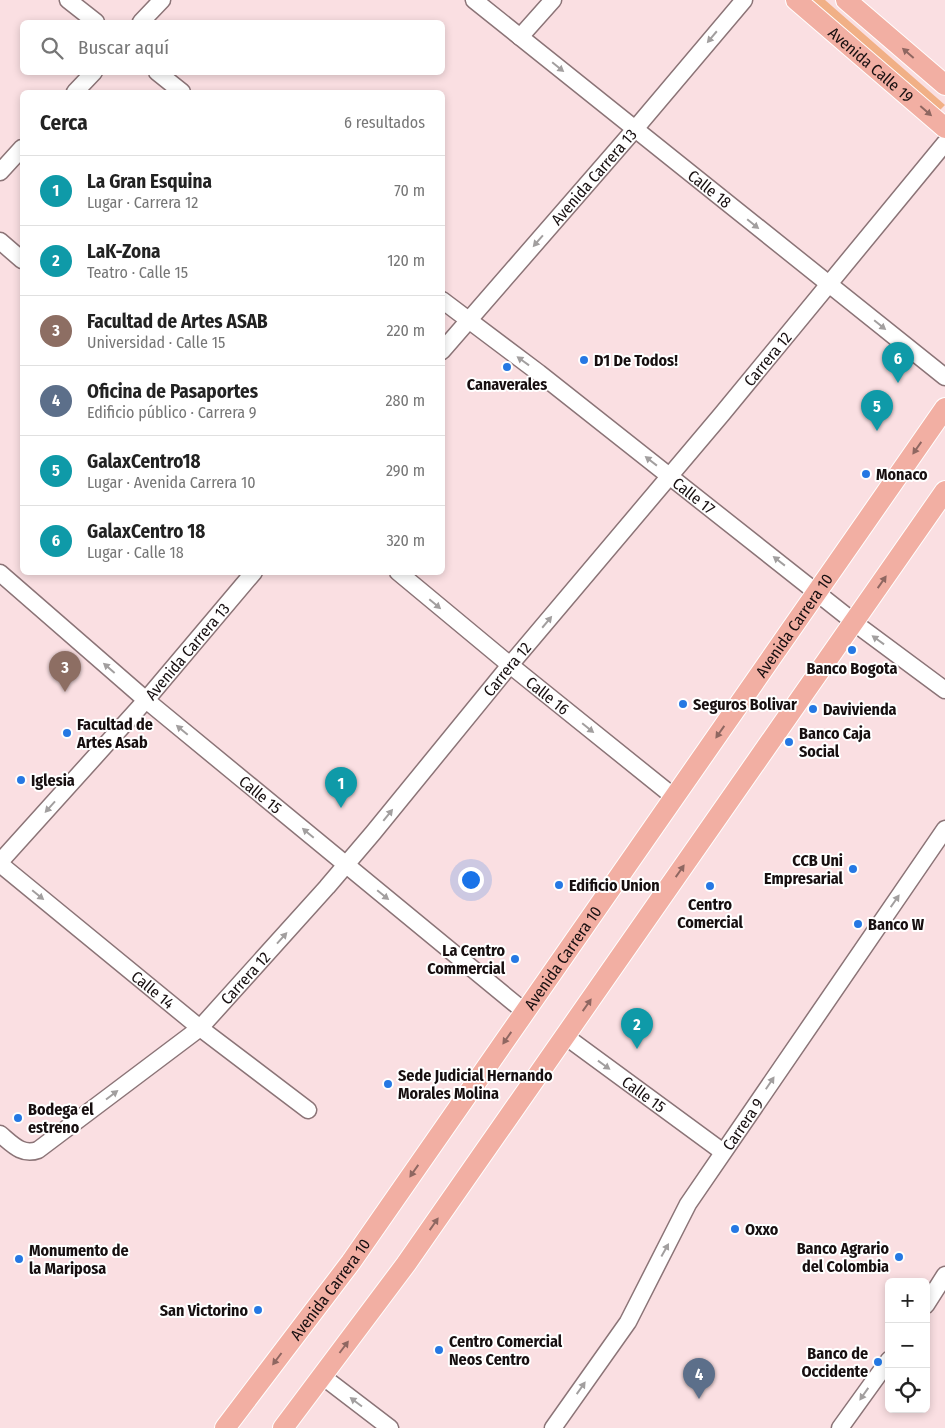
<!DOCTYPE html>
<html lang="es">
<head>
<meta charset="utf-8">
<style>
  body { margin:0; font-family:"Fira Sans Condensed",sans-serif; background:#f6f6f6; color:#222 }
  .controls { position:absolute; right:15px; bottom:15px; display:grid; overflow:hidden; border-radius:8px; box-shadow:0 2px 8px #0003 }
  .controls button { width:45px; height:45px; display:grid; place-items:center; padding:0; border:0; border-bottom:1px solid #e0e0e0; background:#fff; color:#222; font:25px sans-serif }
  .you { position:absolute; left:470px; top:879px; width:18px; height:18px; margin:-12px; border:4px solid #fff; border-radius:50%; background:#1a73e8; box-shadow:0 0 0 8px #1a73e833 }
  .badge { display:grid; place-items:center; width:32px; height:32px; border-radius:50%; background:#0b8043; color:#fff; font-size:16px; font-weight:700 }
  .pin { position:absolute; translate:-50% -41px; filter:drop-shadow(0 1px 2px #0008) }
  .pin::after { content:''; position:absolute; top:26px; width:18px; height:15px; background:inherit; clip-path:polygon(0 0,100% 0,50% 100%) }
  .list { margin:0; padding:0; list-style:none }
  h2 { display:flex; justify-content:space-between; align-items:center; height:65px; margin:0; padding:0 20px; font-size:21px }
  h2 small { font-size:16px; font-weight:400; color:#767676 }
  .list li { display:grid; grid-template-columns:32px 1fr auto; gap:15px; align-items:center; box-sizing:border-box; height:70px; padding:0 20px; border-top:1px solid #e0e0e0 }
  .list b { display:block; font-size:19px; white-space:nowrap }
  .list p { margin:0; font-size:16px; white-space:nowrap; color:#767676 }
  .list em { font-size:16px; font-style:normal; color:#767676 }
  .icon { flex:none; width:28px; height:28px; fill:none; stroke:currentColor; stroke-width:2; stroke-linecap:round; stroke-linejoin:round }
  .map { position:relative; flex:none; width:945px; height:1428px; overflow:hidden }
  .search { position:absolute; background:#fff; box-shadow:0 2px 8px #0003; left:20px; top:20px; width:425px; height:55px; display:flex; align-items:center; gap:12px; box-sizing:border-box; padding:0 18px; border-radius:8px; color:#767676; font-size:19px }
  .panel { position:absolute; background:#fff; box-shadow:0 2px 8px #0003; left:20px; top:90px; width:425px; height:485px; border-radius:8px }
  .map>svg:first-child { display:block }
  .green { fill:#f1b086 }
  .lines { fill:none; stroke-linecap:round; stroke-linejoin:round }
  .minor-casing { stroke:#8b7477; stroke-width:19 }
  .major-casing { stroke:#fff; stroke-width:22 }
  .minor { stroke:#fff; stroke-width:16 }
  .major { stroke:#f2afa3; stroke-width:20 }
  .oneway { fill:#a29f9f }
  .oneway2 { fill:#8f6761 }
  .poi-dot { fill:#2578e3; stroke:#fff; stroke-width:2 }
  .labels { text-anchor:middle; dominant-baseline:central; stroke-width:4; stroke-linejoin:round; paint-order:stroke }
  .street-label { font-size:16px; fill:#170f10; stroke:#fff }
  .poi-label { font-size:16px; font-weight:bold; fill:#170f10; stroke:#fff; text-anchor:start }
</style>
</head>
<body>
<div class="map">
<svg width="945" height="1428" viewBox="0 0 945 1428">
  <rect width="100%" height="100%" fill="#fadfe2"/>
  <path class="green" d="M808,0h17l120,105 -5,5z"/>
  <g class="lines">
    <g class="minor-casing">
      <g id="minor">
        <path d="M68,0l28,22"/>
        <path id="s1" d="M474,0l471,377"/>
        <path d="M141,22l21,-22"/>
        <path d="M520,37l33,-37"/>
        <path d="M157,72l25,20"/>
        <path d="M75,92l19,-20"/>
        <path d="M0,172l22,-24"/>
        <path d="M0,241l22,19"/>
        <path id="s2" d="M442,300l97,73 325,257 81,60"/>
        <path id="s3" d="M442,351l193,-222 109,-129"/>
        <path id="s4" d="M398,572l112,93 164,132"/>
        <path id="s5" d="M0,573l146,127 379,312"/>
        <path id="s6" d="M0,862l146,-162 108,-128"/>
        <path id="s7" d="M0,864l200,164 108,82"/>
        <path id="s8" d="M565,1036l158,116"/>
        <path id="s9" d="M0,1134c12,10 22,22 38,16l162,-122 127,-141 46,-54 137,-168 212,-251 223,-271"/>
        <path d="M926,1305l19,-30"/>
        <path d="M322,1376l68,52"/>
        <path id="s10" d="M553,1428l75,-106 60,-118 257,-375"/>
        <path d="M840,1428l49,-68"/>
      </g>
    </g>
    <g class="major-casing">
      <g id="major">
        <path id="s11" d="M796,0l149,128"/>
        <path d="M846,0l99,85"/>
        <path id="s12" d="M225,1428l126,-166 594,-854"/>
        <path d="M283,1428l123,-164 539,-773"/>
      </g>
    </g>
    <use href="#minor" class="minor"/>
    <use href="#major" class="major"/>
  </g>
  <defs><path id="oneway-solid" d="M-6-.8H1V-3.2L6.5 0L1 3.2V.8H-6Z" transform="scale(1.25)"/></defs>
  <g class="oneway">
    <use href="#oneway-solid" transform="translate(712 37) rotate(130)"/>
    <use href="#oneway-solid" transform="translate(558 67) rotate(39)"/>
    <use href="#oneway-solid" transform="translate(753 224) rotate(39)"/>
    <use href="#oneway-solid" transform="translate(538 241) rotate(131)"/>
    <use href="#oneway-solid" transform="translate(880 325) rotate(39)"/>
    <use href="#oneway-solid" transform="translate(523 361) rotate(-144)"/>
    <use href="#oneway-solid" transform="translate(651 461) rotate(-142)"/>
    <use href="#oneway-solid" transform="translate(779 561) rotate(-142)"/>
    <use href="#oneway-solid" transform="translate(435 604) rotate(40)"/>
    <use href="#oneway-solid" transform="translate(547 622) rotate(-50)"/>
    <use href="#oneway-solid" transform="translate(878 640) rotate(-144)"/>
    <use href="#oneway-solid" transform="translate(109 668) rotate(-139)"/>
    <use href="#oneway-solid" transform="translate(588 728) rotate(39)"/>
    <use href="#oneway-solid" transform="translate(182 730) rotate(-140)"/>
    <use href="#oneway-solid" transform="translate(50 807) rotate(132)"/>
    <use href="#oneway-solid" transform="translate(388 815) rotate(-51)"/>
    <use href="#oneway-solid" transform="translate(308 833) rotate(-140)"/>
    <use href="#oneway-solid" transform="translate(38 895) rotate(39)"/>
    <use href="#oneway-solid" transform="translate(383 895) rotate(39)"/>
    <use href="#oneway-solid" transform="translate(895 901) rotate(-55)"/>
    <use href="#oneway-solid" transform="translate(282 938) rotate(-48)"/>
    <use href="#oneway-solid" transform="translate(604 1065) rotate(36)"/>
    <use href="#oneway-solid" transform="translate(770 1083) rotate(-56)"/>
    <use href="#oneway-solid" transform="translate(112 1095) rotate(-37)"/>
    <use href="#oneway-solid" transform="translate(665 1250) rotate(-61)"/>
    <use href="#oneway-solid" transform="translate(581 1388) rotate(-55)"/>
    <use href="#oneway-solid" transform="translate(864 1394) rotate(125)"/>
    <use href="#oneway-solid" transform="translate(356 1402) rotate(-143)"/>
  </g>
  <g class="oneway2">
    <use href="#oneway-solid" transform="translate(908 53) rotate(-139)"/>
    <use href="#oneway-solid" transform="translate(926 111) rotate(41)"/>
    <use href="#oneway-solid" transform="translate(917 448) rotate(125)"/>
    <use href="#oneway-solid" transform="translate(882 582) rotate(-55)"/>
    <use href="#oneway-solid" transform="translate(720 732) rotate(125)"/>
    <use href="#oneway-solid" transform="translate(680 871) rotate(-55)"/>
    <use href="#oneway-solid" transform="translate(587 1005) rotate(-55)"/>
    <use href="#oneway-solid" transform="translate(507 1038) rotate(125)"/>
    <use href="#oneway-solid" transform="translate(414 1171) rotate(125)"/>
    <use href="#oneway-solid" transform="translate(434 1224) rotate(-55)"/>
    <use href="#oneway-solid" transform="translate(344 1347) rotate(-53)"/>
    <use href="#oneway-solid" transform="translate(277 1359) rotate(127)"/>
  </g>
  <g class="poi-dot">
    <circle cx="584" cy="360" r="5"/>
    <circle cx="507" cy="367" r="5"/>
    <circle cx="866" cy="474" r="5"/>
    <circle cx="852" cy="650" r="5"/>
    <circle cx="683" cy="704" r="5"/>
    <circle cx="813" cy="709" r="5"/>
    <circle cx="67" cy="733" r="5"/>
    <circle cx="789" cy="742" r="5"/>
    <circle cx="21" cy="780" r="5"/>
    <circle cx="853" cy="869" r="5"/>
    <circle cx="559" cy="885" r="5"/>
    <circle cx="710" cy="886" r="5"/>
    <circle cx="858" cy="924" r="5"/>
    <circle cx="515" cy="959" r="5"/>
    <circle cx="388" cy="1084" r="5"/>
    <circle cx="18" cy="1118" r="5"/>
    <circle cx="735" cy="1229" r="5"/>
    <circle cx="899" cy="1257" r="5"/>
    <circle cx="19" cy="1259" r="5"/>
    <circle cx="258" cy="1310" r="5"/>
    <circle cx="439" cy="1350" r="5"/>
    <circle cx="878" cy="1362" r="5"/>
  </g>
  <g class="labels">
    <g class="street-label">
      <text stroke="none"><textPath href="#s11" startOffset="99">Avenida Calle 19</textPath></text>
      <text stroke="none"><textPath href="#s3" startOffset="231">Avenida Carrera 13</textPath></text>
      <text stroke="none"><textPath href="#s1" startOffset="302">Calle 18</textPath></text>
      <text stroke="none"><textPath href="#s9" startOffset="1124">Carrera 12</textPath></text>
      <text stroke="none"><textPath href="#s2" startOffset="319">Calle 17</textPath></text>
      <text stroke="none"><textPath href="#s12" startOffset="984">Avenida Carrera 10</textPath></text>
      <text stroke="none"><textPath href="#s6" startOffset="282">Avenida Carrera 13</textPath></text>
      <text stroke="none"><textPath href="#s9" startOffset="719">Carrera 12</textPath></text>
      <text stroke="none"><textPath href="#s4" startOffset="194">Calle 16</textPath></text>
      <text stroke="none"><textPath href="#s5" startOffset="342">Calle 15</textPath></text>
      <text stroke="none"><textPath href="#s12" startOffset="579">Avenida Carrera 10</textPath></text>
      <text stroke="none"><textPath href="#s9" startOffset="314">Carrera 12</textPath></text>
      <text stroke="none"><textPath href="#s7" startOffset="198">Calle 14</textPath></text>
      <text stroke="none"><textPath href="#s8" startOffset="98">Calle 15</textPath></text>
      <text stroke="none"><textPath href="#s10" startOffset="359">Carrera 9</textPath></text>
      <text stroke="none"><textPath href="#s12" startOffset="174">Avenida Carrera 10</textPath></text>
    </g>
    <g class="poi-label">
      <text x="594" y="360">D1 De Todos!</text>
      <text x="507" y="384" text-anchor="middle">Canaverales</text>
      <text x="876" y="474">Monaco</text>
      <text x="852" y="668" text-anchor="middle">Banco Bogota</text>
      <text x="693" y="704">Seguros Bolivar</text>
      <text x="823" y="709">Davivienda</text>
      <text x="77" y="724">Facultad de<tspan x="77" dy="18">Artes Asab</tspan></text>
      <text x="799" y="733">Banco Caja<tspan x="799" dy="18">Social</tspan></text>
      <text x="31" y="780">Iglesia</text>
      <text x="843" y="860" text-anchor="end">CCB Uni<tspan x="843" dy="18">Empresarial</tspan></text>
      <text x="569" y="885">Edificio Union</text>
      <text x="710" y="904" text-anchor="middle">Centro<tspan x="710" dy="18">Comercial</tspan></text>
      <text x="868" y="924">Banco W</text>
      <text x="505" y="950" text-anchor="end">La Centro<tspan x="505" dy="18">Commercial</tspan></text>
      <text x="398" y="1075">Sede Judicial Hernando<tspan x="398" dy="18">Morales Molina</tspan></text>
      <text x="28" y="1109">Bodega el<tspan x="28" dy="18">estreno</tspan></text>
      <text x="745" y="1229">Oxxo</text>
      <text x="889" y="1248" text-anchor="end">Banco Agrario<tspan x="889" dy="18">del Colombia</tspan></text>
      <text x="29" y="1250">Monumento de<tspan x="29" dy="18">la Mariposa</tspan></text>
      <text x="248" y="1310" text-anchor="end">San Victorino</text>
      <text x="449" y="1341">Centro Comercial<tspan x="449" dy="18">Neos Centro</tspan></text>
      <text x="868" y="1353" text-anchor="end">Banco de<tspan x="868" dy="18">Occidente</tspan></text>
    </g>
  </g>
</svg>
<div class="controls">
<button>+</button>
<button>−</button>
<button><svg class="icon" aria-label="locate" viewBox="0 0 24 24"><circle cx="12" cy="12" r="6"/><path d="M12 2v4M12 18v4M2 12h4M18 12h4"/></svg></button>
</div>
<div class="you"></div>
<div class="pin badge" style="left:341px;top:808px;background:#0f9aa8">1</div>
<div class="pin badge" style="left:637px;top:1049px;background:#0f9aa8">2</div>
<div class="pin badge" style="left:65px;top:692px;background:#8d6e63">3</div>
<div class="pin badge" style="left:699px;top:1399px;background:#5c6f8a">4</div>
<div class="pin badge" style="left:877px;top:431px;background:#0f9aa8">5</div>
<div class="pin badge" style="left:898px;top:383px;background:#0f9aa8">6</div>
<div class="search"><svg class="icon" aria-label="search" viewBox="0 0 24 24"><circle cx="10" cy="10" r="6"/><path d="M15 15l6 6"/></svg>Buscar aquí</div>
<section class="panel">
<h2>Cerca<small>6 resultados</small></h2>
<ul class="list">
<li><span class="badge" style="background:#0f9aa8">1</span><div><b>La Gran Esquina</b><p>Lugar · Carrera 12</p></div><em>70 m</em></li>
<li><span class="badge" style="background:#0f9aa8">2</span><div><b>LaK-Zona</b><p>Teatro · Calle 15</p></div><em>120 m</em></li>
<li><span class="badge" style="background:#8d6e63">3</span><div><b>Facultad de Artes ASAB</b><p>Universidad · Calle 15</p></div><em>220 m</em></li>
<li><span class="badge" style="background:#5c6f8a">4</span><div><b>Oficina de Pasaportes</b><p>Edificio público · Carrera 9</p></div><em>280 m</em></li>
<li><span class="badge" style="background:#0f9aa8">5</span><div><b>GalaxCentro18</b><p>Lugar · Avenida Carrera 10</p></div><em>290 m</em></li>
<li><span class="badge" style="background:#0f9aa8">6</span><div><b>GalaxCentro 18</b><p>Lugar · Calle 18</p></div><em>320 m</em></li>
</ul>
</section>
</div>
</body>
</html>
